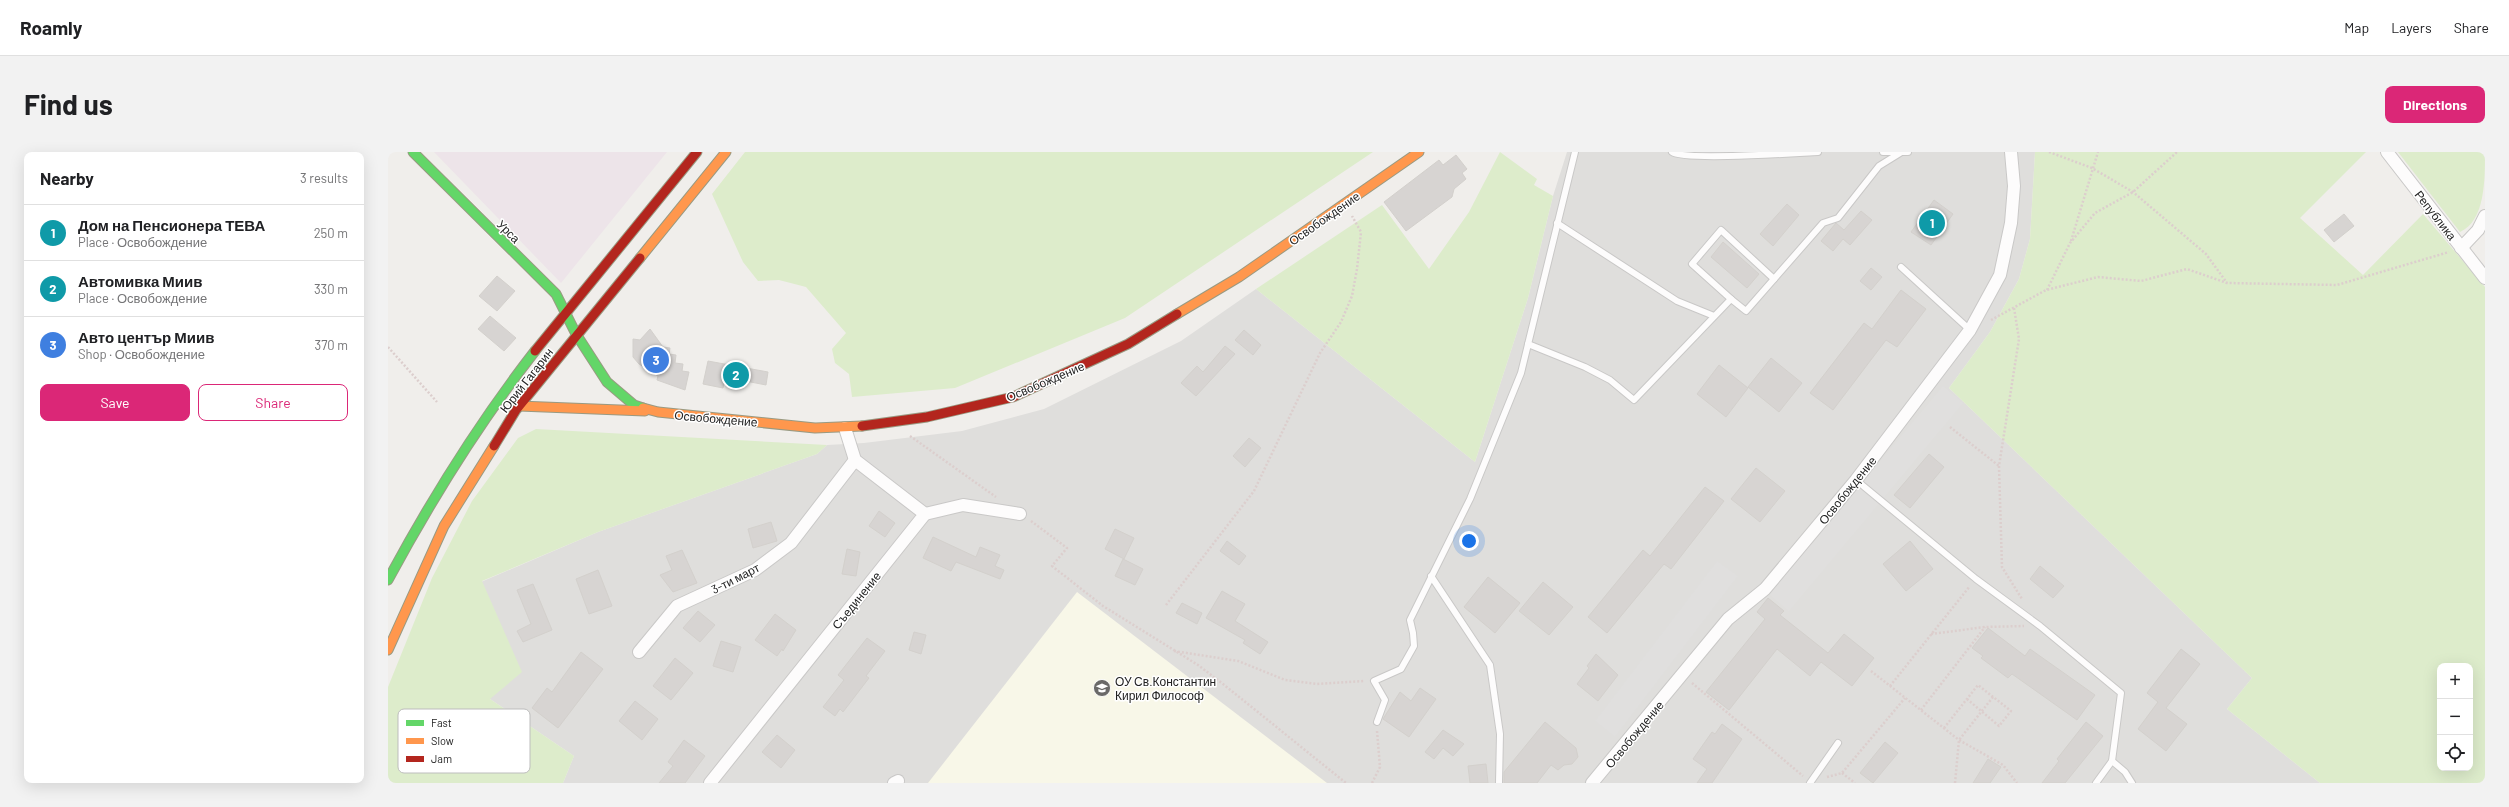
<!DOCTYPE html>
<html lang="en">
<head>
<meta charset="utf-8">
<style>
  body { margin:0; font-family:Barlow,sans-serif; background:#f2f2f2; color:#202124 }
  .controls { position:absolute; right:12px; bottom:12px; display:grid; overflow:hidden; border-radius:8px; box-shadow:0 4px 16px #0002 }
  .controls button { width:36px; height:36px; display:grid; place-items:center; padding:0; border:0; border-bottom:1px solid #e0e0e0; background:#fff; color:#202124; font:20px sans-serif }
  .you { position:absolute; left:1081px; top:389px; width:14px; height:14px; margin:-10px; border:3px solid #fff; border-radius:50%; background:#1a73e8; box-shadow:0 0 0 6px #1a73e833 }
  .badge { display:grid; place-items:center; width:26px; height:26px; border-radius:50%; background:#db2777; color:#fff; font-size:13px; font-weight:700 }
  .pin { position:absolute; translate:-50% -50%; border:2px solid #fff; box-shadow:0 1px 4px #0006 }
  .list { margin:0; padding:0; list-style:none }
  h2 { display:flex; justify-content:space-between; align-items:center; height:52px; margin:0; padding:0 16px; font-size:17px }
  h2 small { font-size:13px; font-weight:400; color:#757577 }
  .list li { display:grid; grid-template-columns:26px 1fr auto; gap:12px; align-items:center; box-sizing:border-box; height:56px; padding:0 16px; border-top:1px solid #e0e0e0 }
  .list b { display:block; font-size:15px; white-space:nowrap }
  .list p { margin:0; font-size:13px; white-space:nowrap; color:#757577 }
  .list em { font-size:13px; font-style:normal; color:#757577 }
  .actions { display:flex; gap:8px; padding:12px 16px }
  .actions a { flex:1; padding:9px 0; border:1px solid #db2777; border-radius:8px; text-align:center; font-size:14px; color:#db2777 }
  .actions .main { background:#db2777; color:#fff }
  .icon { flex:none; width:22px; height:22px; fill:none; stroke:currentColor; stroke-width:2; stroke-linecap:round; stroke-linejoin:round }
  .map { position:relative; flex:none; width:2097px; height:631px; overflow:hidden; border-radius:8px }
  header { display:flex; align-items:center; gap:24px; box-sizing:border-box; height:56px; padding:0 20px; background:#fff; border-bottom:1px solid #e0e0e0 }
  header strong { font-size:19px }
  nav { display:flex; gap:22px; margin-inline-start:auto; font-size:14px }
  .intro { display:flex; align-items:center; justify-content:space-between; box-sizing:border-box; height:96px; padding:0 24px }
  h1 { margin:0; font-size:28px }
  .button { padding:10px 18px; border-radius:8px; background:#db2777; color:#fff; font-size:14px; font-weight:700 }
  main { display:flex; gap:24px; padding:0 24px }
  aside { flex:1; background:#fff; border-radius:8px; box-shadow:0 4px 16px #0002 }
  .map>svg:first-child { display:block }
  .residential { fill:#dfdedc }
  .industrial { fill:#ede4e9 }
  .education { fill:#f8f7e8 }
  .grass { fill:#ddeccb; fill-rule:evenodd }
  .parking { fill:#e0dfde }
  .building { fill:#d7d4d2; stroke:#d3d0cc }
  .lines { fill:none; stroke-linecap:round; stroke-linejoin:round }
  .lane-casing { stroke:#c9c8c7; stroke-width:8 }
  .street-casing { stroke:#c9c8c7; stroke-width:14 }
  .fast-casing { stroke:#999a82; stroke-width:11 }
  .slow-casing { stroke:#999a82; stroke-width:11 }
  .jam-casing { stroke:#999a82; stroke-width:11 }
  .path { stroke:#dccecd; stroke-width:2.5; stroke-dasharray:2 2; stroke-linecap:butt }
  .lane { stroke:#fdfcfc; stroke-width:6 }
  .street { stroke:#fdfcfc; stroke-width:12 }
  .fast { stroke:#63d668; stroke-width:9 }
  .slow { stroke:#ff974d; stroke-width:9 }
  .jam { stroke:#b3261e; stroke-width:9 }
  .labels { text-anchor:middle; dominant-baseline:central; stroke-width:3; stroke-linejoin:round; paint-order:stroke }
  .street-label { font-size:12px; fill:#222; stroke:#fff }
  .poi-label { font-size:12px; fill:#222; stroke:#fff; text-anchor:start }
  .key { fill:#fff; stroke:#bdbdbd; stroke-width:1 }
  .key-label { font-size:11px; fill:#222 }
</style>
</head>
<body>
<header>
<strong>Roamly</strong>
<nav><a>Map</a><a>Layers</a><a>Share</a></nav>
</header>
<div class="intro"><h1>Find us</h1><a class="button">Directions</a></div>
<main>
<aside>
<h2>Nearby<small>3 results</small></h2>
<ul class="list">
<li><span class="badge" style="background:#0f9aa8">1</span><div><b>Дом на Пенсионера ТЕВА</b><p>Place · Освобождение</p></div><em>250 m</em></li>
<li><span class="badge" style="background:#0f9aa8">2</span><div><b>Автомивка Миив</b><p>Place · Освобождение</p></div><em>330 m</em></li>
<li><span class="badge" style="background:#3f7fe0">3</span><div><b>Авто център Миив</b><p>Shop · Освобождение</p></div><em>370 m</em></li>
</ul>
<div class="actions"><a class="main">Save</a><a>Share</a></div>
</aside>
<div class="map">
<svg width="2097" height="631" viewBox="0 0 2097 631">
  <rect width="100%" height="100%" fill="#f0eeeb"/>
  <path class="residential" d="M1179,0h468l-5,87 -11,40 -29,53 -41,56 303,290 -25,31 93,74h-1757l11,-27 -84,-57 -9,-117 117,-50 219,-78 10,-9 37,-2 98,-12 82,-22 137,-68 75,-52 219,173 53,-164 25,-102z"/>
  <path class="industrial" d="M46,0h233l-106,131z"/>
  <path class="education" d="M689,440l250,191h-399z"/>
  <g class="grass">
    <path d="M357,0h628l-248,166 -170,70 -103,9 -3,-23 -14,-11 -3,-14 14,-16 -40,-46 -27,-7 -21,1 -15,-19 -31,-68z"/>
    <path d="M1112,0l37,27 -3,6 19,11 -25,102 -53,164 -219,-173 126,-84 47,64 40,-57z"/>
    <path d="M1647,0h331l-66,66 63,57 60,-61 62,73v496h-165l-93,-74 25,-31 -303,-290 41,-56 29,-53 11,-40zM2052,514h30v102h-30z"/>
    <path d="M2010,0h87c0,28 0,69 -25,80z"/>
    <path d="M148,277l291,16 -10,9 -219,78 -116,49 40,91 -32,27 84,57 -11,27h-175v-96l44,-109 40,-77 46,-63z"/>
  </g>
  <g class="parking">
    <path d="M1555,234l20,17 -174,208 -20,-17z"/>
    <path d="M1329,409l21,15 -123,161 -20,-16z"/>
  </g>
  <g class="building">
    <path d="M1068,3l11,14 -5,4 4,6 -12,10 -2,8 -46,34 -22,-29 55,-42 4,5z"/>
    <path d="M1546,48l19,14 -22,31 -20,-13z"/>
    <path d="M1399,52l12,11 -26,31 -13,-12z"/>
    <path d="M1473,59l11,9 -22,25 -7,-6 -10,12 -12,-10 15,-18 8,7z"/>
    <path d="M1956,62l10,12 -20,16 -10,-12z"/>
    <path d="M1335,90l36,32 -12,14 -36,-31z"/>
    <path d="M1483,116l11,9 -11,13 -11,-9z"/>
    <path d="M109,124l18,15 -18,20 -18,-15z"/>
    <path d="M1513,138l25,19 -29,38 -11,-7 -53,70 -23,-17 54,-70 8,6z"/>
    <path d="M102,164l26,22 -12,13 -26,-22z"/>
    <path d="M262,177l13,18 7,1 -1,6 7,1 -1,8 8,1 -1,7 7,1 -4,18 -28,-10 1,-4 -19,-12 -6,-7v-18l7,1z"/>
    <path d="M856,178l17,15 -8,10 -18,-15z"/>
    <path d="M837,194l10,8 -39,42 -15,-13 16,-17 6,6z"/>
    <path d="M1383,206l31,25 -23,29 -31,-25z"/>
    <path d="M320,209l60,11 -2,13 -41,-8 -2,11 -20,-4z"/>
    <path d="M1331,213l29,23 -22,29 -29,-23z"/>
    <path d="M861,286l12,10 -16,19 -12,-11z"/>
    <path d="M1541,302l15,13 -34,41 -16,-13z"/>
    <path d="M1368,316l29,23 -25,31 -29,-23z"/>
    <path d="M1317,335l19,14 -53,68 -7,-5 -57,69 -19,-16 55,-67 7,6z"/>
    <path d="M491,359l16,12 -10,14 -16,-11z"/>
    <path d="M383,370l6,19 -24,7 -5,-19z"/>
    <path d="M727,377l19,9 -10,21 -19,-10z"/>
    <path d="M545,385l43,20 4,-10 20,8 -5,11 9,4 -4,9 -44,-17 -5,9 -28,-13z"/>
    <path d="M839,389l19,15 -7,9 -19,-14z"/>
    <path d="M1522,389l23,28 -27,22 -23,-27z"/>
    <path d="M459,397l13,3 -4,24 -14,-2z"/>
    <path d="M294,398l15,33 -24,9 -13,-17 12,-5 -6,-14z"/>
    <path d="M735,407l20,10 -8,16 -20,-9z"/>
    <path d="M1652,414l24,20 -11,12 -23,-19z"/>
    <path d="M210,418l14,36 -23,8 -13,-35z"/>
    <path d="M1100,425l32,26 -25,30 -31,-26z"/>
    <path d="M1155,430l30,25 -24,28 -30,-24z"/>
    <path d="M145,432l19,46 -29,12 -6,-11 14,-7 -14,-34z"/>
    <path d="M834,439l23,13 -10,17 33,21 -8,12 -17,-11 2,-3 -39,-22z"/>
    <path d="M1380,446l16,13 -4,4 48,38 16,-19 30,24 -22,28 -31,-24 -11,14 -33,-27 -48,61 -23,-18 59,-73 -8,-7z"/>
    <path d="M794,451l20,10 -5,11 -21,-11z"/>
    <path d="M310,459l17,14 -15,17 -17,-14z"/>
    <path d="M387,462l21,16 -13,21 -1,-2 -5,7 -22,-16z"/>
    <path d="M1600,476l37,28 5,-7 65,46 -18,25 -65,-46 -4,4 -27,-20 2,-2 -11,-8z"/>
    <path d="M526,480l12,3 -5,19 -12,-4z"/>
    <path d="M479,486l18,13 -19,25 3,2 -26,34 -3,-3 -5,7 -12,-9 21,-27 -6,-5z"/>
    <path d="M333,489l20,6 -8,25 -20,-6z"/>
    <path d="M1793,497l19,15 -34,44 21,16 -21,27 -28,-22 20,-27 -11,-9z"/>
    <path d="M193,500l22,17 -45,59 -26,-20 15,-20 5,4z"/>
    <path d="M1208,502l22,21 -20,26 -21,-17 12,-16 -2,-2z"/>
    <path d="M287,506l18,15 -22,27 -18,-14z"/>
    <path d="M1032,536l16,11 -27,38 -26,-18 17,-27 11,9z"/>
    <path d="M247,549l23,18 -16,21 -23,-19z"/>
    <path d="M1157,570l31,26 2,9 -6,7 -8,1 -6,5 -7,-5 -14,18h-33v-11z"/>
    <path d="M1698,570l17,14 -38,47h-23l17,-22 -2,-2z"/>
    <path d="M1334,572l20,15 -30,44h-15l10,-14 -14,-10 19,-27 3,2z"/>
    <path d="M1055,578l21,14 -11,12 -10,-8 -9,11 -9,-7z"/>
    <path d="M389,583l18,15 -14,18 -19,-16z"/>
    <path d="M296,588l21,16 -20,27h-26l14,-17 -5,-4z"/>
    <path d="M1497,590l13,11 -25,30 -13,-10z"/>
    <path d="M1600,607l13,8 -11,16h-17z"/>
    <path d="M1098,612l2,19h-18l-2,-17z"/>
  </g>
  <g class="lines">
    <g class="lane-casing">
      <g id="lane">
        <path d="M1284,0c11,9 124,1 146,0"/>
        <path d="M1495,0h25"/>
        <path d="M1169,71l120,78 37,15"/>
        <path d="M1513,115l69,63"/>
        <path d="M1343,147l-39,-35 29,-34 53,49"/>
        <path d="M1140,192l57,23 25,13 24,20 97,-101 15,12 77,-88 15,-5 41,-52 21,-13"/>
        <path d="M1468,328l120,99 64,47 81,67 -9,68 -16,22"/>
        <path d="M1043,424l59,89 10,69 -1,49"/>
        <path d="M989,570l8,-22 -11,-19 27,-12 13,-23 -1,-13 -3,-13 60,-121 51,-126 54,-221"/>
        <path d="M1724,609l13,11 7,11"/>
        <path d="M1422,631l28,-40"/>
      </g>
    </g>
    <g class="street-casing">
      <g id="street">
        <path d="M1999,0l98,126"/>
        <path d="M2073,96l17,-18 7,-14"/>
        <path d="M537,362l38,-9 57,9"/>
        <path d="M251,500l38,-46 78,-36 36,-27 64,-83"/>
        <path d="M322,631l215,-269 -70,-54 -10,-32"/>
        <path d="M506,631l4,-2"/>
        <path d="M1204,631l136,-164 37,-30 91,-109 114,-150 30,-55 11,-52 3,-37 -3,-34"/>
      </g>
    </g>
    <g class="fast-casing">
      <g id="fast">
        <path d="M25,0l143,142 20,40 31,48 27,23 9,3"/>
        <path d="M0,428c43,-80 91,-157 147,-229"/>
      </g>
    </g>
    <g class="slow-casing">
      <g id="slow">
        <path d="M252,106l86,-106"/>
        <path d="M789,162l62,-37 180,-125"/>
        <path d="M131,254l126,5"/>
        <path d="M255,256l15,4 157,16 47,-2"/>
        <path d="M0,498l56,-124 50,-80"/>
      </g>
    </g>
    <g class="jam-casing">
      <g id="jam">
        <path d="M147,199l162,-199"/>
        <path d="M474,274l65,-9 86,-20 115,-53 49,-30"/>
        <path d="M106,294l22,-36 124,-152"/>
      </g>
    </g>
    <g class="path">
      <path d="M1661,0l43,16 41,24 73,62 21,29"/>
      <path d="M1683,89l27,-89"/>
      <path d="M1659,138l23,-47 25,-30 38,-21 44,-40"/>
      <path d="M1626,156l5,31 -20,127 3,101 20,32"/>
      <path d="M1603,168l55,-30 52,-13 43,4 46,-12 40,14 110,2 112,-33"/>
      <path d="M0,195l49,55"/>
      <path d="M1562,275l49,39"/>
      <path d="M522,284l86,61"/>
      <path d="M643,369l36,27 -15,18 51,40 95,59 25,19 123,99"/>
      <path d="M778,453l88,-114 66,-138 21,-31 11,-26 5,-27 4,-37 -9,-16"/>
      <path d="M1543,482l54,-7 39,-1"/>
      <path d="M786,499l64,10 47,19 32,4 47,-3"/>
      <path d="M1483,519l88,69 44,25 14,18"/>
      <path d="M1304,531l111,93"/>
      <path d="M1502,534l80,-100"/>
      <path d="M1533,558l64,-83"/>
      <path d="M1556,576l34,-43 33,26 -12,15 -32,-27"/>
      <path d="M1454,621l13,10"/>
      <path d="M1439,625l15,-4 63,-75"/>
      <path d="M984,631l8,-16 -3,-36"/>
      <path d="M1567,631l4,-43 34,-43"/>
    </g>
    <use href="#lane" class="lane"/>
    <use href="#street" class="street"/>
    <use href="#fast" class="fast"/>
    <use href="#slow" class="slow"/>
    <use href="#jam" class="jam"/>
  </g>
  <defs>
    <g id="school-disc" transform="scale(0.9)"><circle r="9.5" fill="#6a6968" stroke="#fff"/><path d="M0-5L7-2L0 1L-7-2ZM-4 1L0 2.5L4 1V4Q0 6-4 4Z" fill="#fff"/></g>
  </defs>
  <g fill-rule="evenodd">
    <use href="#school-disc" x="714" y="536"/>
  </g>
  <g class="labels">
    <g class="street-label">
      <text transform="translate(2048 63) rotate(52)">Република</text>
      <text transform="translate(936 66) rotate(-35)">Освобождение</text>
      <text transform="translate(121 79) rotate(45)">Урса</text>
      <text transform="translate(138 228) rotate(-52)">Юрий Гагарин</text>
      <text transform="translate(657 229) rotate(-23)">Освобождение</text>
      <text transform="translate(328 266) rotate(5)">Освобождение</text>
      <text transform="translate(1459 338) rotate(-51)">Освобождение</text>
      <text transform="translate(347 426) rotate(-27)">3-ти март</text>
      <text transform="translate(468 448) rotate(-51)">Съединение</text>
      <text transform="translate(1246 582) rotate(-50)">Освобождение</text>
    </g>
    <g class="poi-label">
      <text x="727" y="529">ОУ Св.Константин<tspan x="727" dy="14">Кирил Философ</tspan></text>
    </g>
  </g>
  <rect x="10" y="557" width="132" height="64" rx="6" class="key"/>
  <rect x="18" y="568" width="18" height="6" fill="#63d668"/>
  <rect x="18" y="586" width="18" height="6" fill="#ff974d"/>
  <rect x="18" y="604" width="18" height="6" fill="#b3261e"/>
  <g class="key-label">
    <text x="43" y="575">Fast</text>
    <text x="43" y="593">Slow</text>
    <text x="43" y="611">Jam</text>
  </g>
</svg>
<div class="controls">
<button>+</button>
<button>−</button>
<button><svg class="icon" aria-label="locate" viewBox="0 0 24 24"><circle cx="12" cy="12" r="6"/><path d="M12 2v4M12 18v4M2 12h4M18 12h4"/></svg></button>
</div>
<div class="you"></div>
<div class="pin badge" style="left:1544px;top:71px;background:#0f9aa8">1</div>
<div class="pin badge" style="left:348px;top:223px;background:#0f9aa8">2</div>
<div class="pin badge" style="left:268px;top:208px;background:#3f7fe0">3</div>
</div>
</main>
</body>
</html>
